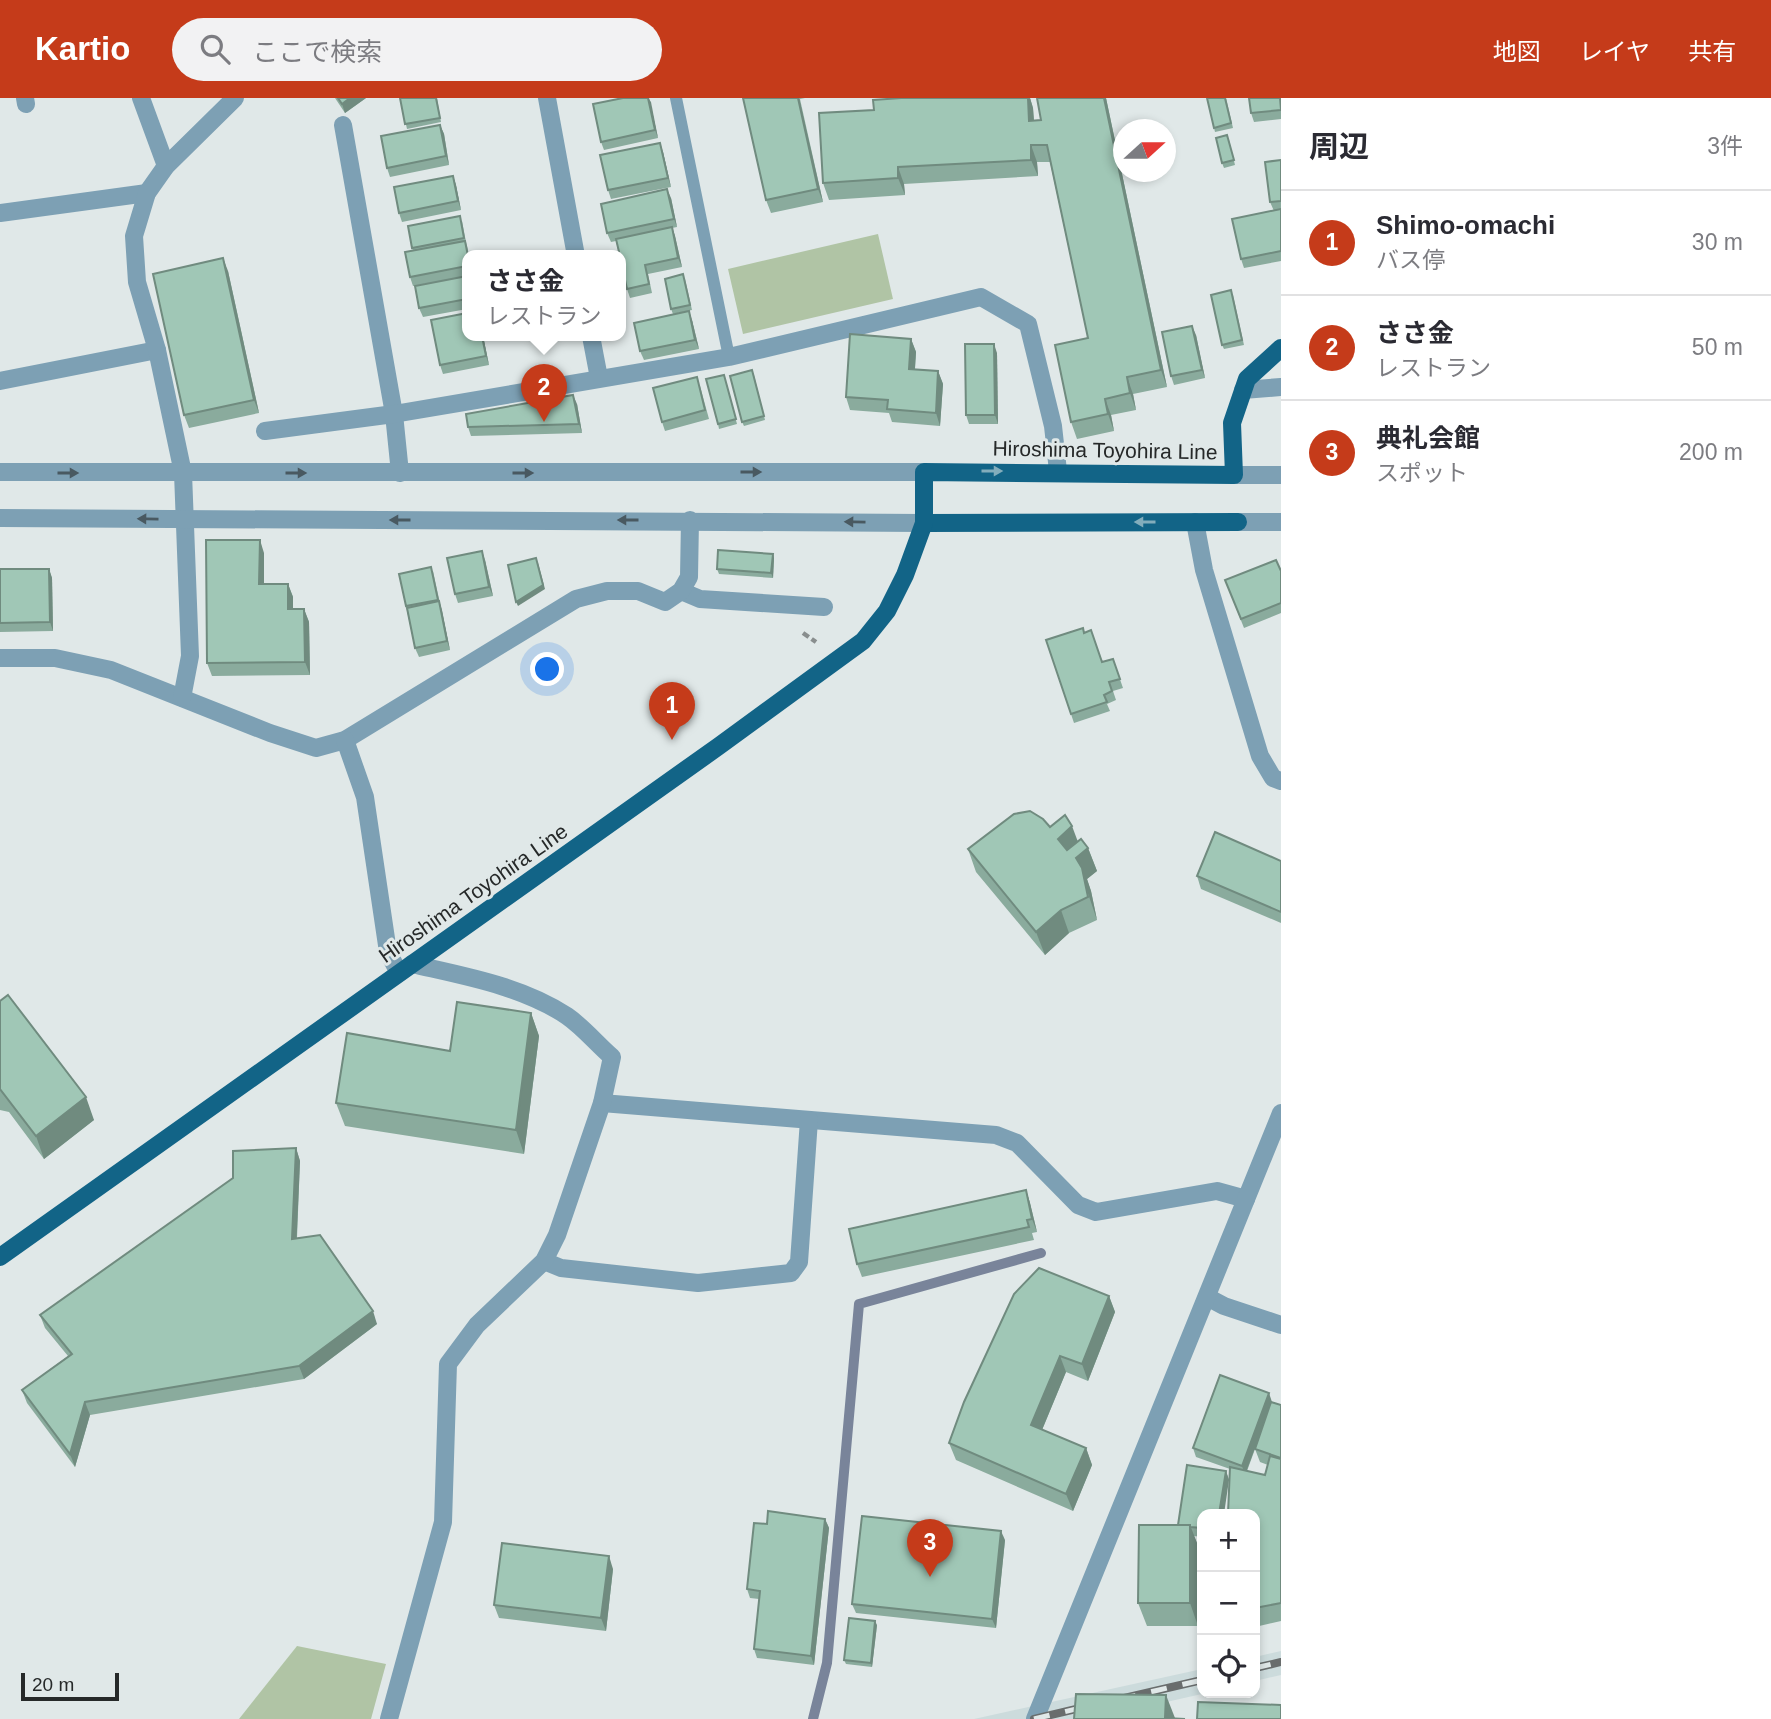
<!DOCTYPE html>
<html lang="ja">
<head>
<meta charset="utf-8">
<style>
  body { margin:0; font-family:Helvetica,"Noto Sans JP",sans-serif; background:#f2f2f3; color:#2b2b33 }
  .controls { position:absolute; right:21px; bottom:21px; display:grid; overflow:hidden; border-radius:14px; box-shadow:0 4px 10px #0003 }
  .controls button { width:63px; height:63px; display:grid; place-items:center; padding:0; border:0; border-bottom:2px solid #e1e1e2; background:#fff; color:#2b2b33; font:35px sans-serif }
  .compass { position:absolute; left:1113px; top:21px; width:63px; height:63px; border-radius:50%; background:#fff; box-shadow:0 4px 10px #0003; rotate:69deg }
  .scale { position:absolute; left:21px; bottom:18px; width:98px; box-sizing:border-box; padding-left:7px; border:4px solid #262929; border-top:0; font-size:19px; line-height:24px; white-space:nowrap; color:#262929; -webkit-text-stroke:5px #e0e8e8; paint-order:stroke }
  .you { position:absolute; left:548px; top:572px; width:24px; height:24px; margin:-18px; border:5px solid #fff; border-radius:50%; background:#1a73e8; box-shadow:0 0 0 10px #1a73e833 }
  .badge { display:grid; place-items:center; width:46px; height:46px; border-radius:50%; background:#c53b1a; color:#fff; font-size:23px; font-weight:700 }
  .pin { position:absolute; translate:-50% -58px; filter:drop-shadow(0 2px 4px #0008) }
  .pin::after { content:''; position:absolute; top:37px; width:24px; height:21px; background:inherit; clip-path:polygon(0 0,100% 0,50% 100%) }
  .popup { position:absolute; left:462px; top:152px; width:164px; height:91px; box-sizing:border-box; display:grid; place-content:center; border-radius:14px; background:#fff; filter:drop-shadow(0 2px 5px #0005); font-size:23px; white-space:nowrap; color:#7c7c81 }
  .popup b { font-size:26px; color:#2b2b33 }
  .popup::after { content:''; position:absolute; left:50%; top:100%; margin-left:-14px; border:14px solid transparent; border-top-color:#fff }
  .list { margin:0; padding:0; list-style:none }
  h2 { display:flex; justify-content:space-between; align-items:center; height:91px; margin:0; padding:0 28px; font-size:30px }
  h2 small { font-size:23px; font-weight:400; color:#7c7c81 }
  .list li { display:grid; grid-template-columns:46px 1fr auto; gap:21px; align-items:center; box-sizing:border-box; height:105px; padding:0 28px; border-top:2px solid #e1e1e2 }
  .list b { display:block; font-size:26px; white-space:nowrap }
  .list p { margin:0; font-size:23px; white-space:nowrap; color:#7c7c81 }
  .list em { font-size:23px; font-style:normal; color:#7c7c81 }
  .icon { flex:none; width:38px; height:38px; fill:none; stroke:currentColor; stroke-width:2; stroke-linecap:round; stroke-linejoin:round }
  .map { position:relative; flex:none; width:1281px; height:1621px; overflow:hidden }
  header { display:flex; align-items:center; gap:42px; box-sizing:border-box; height:98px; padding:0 35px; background:#c53b1a; color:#fff }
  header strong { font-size:33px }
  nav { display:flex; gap:38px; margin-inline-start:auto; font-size:24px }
  .search { width:490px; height:63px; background:#f2f2f3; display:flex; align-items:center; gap:18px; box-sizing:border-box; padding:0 24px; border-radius:38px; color:#7c7c81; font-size:26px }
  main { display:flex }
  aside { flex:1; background:#fff }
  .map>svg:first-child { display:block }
  .built { fill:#ccdbdc }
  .green { fill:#b0c4a5 }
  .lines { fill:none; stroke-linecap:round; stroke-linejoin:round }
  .stream { stroke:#79849a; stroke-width:10 }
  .path { stroke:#898e8e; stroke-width:4.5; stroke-dasharray:7 3.5; stroke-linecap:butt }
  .service { stroke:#7da0b4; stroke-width:12 }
  .minor { stroke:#7da0b4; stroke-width:18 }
  .tertiary { stroke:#7da0b4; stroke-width:18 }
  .primary { stroke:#126487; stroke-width:18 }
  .rail-casing { stroke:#696d6d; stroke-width:8 }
  .rail { stroke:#e0e8e8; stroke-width:5; stroke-dasharray:16; stroke-linecap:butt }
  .wall { fill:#8aab9d; fill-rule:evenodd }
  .shaded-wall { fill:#708b7f }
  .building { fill:#a0c7b6; stroke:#708b7f; stroke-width:2 }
  .oneway { fill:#83adbc }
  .oneway2 { fill:#495961 }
  .labels { text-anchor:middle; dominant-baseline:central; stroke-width:6; stroke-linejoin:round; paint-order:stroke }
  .street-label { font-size:21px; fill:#262929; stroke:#e0e8e8 }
</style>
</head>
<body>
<header>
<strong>Kartio</strong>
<div class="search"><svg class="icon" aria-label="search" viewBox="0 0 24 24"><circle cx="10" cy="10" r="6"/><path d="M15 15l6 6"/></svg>ここで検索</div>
<nav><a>地図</a><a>レイヤ</a><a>共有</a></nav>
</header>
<main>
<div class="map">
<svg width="1281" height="1621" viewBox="0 0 1281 1621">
  <rect width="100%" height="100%" fill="#e0e8e8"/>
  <g class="built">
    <path d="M1281,1553v24l-26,6v-24z"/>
    <path d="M1202,1571v24h4l-114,26h-118z"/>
  </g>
  <g class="green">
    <path d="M878,136l15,65 -150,35 -15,-65z"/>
    <path d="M297,1548l89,18 -15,55h-132z"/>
  </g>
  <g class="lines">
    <path class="stream" d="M813,1621l14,-56 32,-359 182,-51"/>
    <path class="path" d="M803,535l13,9"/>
    <path class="service" d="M676,0l53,259"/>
    <g class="minor">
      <path d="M25,0l1,6"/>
      <path d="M141,0l25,68"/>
      <path d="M547,0l29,158"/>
      <path d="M343,27l51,289 6,59"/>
      <path d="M0,115l147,-20"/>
      <path d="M591,238l8,42"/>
      <path d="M0,283l157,-31"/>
      <path d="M1243,292l38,-3"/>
      <path d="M265,333l129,-17 335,-57 252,-60 47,27 25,102 5,45"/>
      <path d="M1195,424l9,48 56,186 13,22 8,3"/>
      <path d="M681,493l19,8 124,8"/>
      <path d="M0,560h55l56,12 159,63 46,15 29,-8 231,-141 31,-8h31l27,11 16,-11 8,-14 1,-57"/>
      <path d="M182,600l8,-42 -7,-183 -26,-123 -20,-68 -3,-46 13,-43 19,-27 69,-68"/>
      <path d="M345,642l20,57 23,155 11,21"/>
      <path d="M602,1005l394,32 21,8 61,62 18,7 121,-21 29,8"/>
      <path d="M544,1163l17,7 137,15 93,-10 8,-11 10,-142"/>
      <path d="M1207,1199l17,9 57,19"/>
      <path d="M389,1621l54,-197 5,-158 29,-39 67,-64 13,-26 45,-132 10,-46c-15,-13 -29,-30 -45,-41 -45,-30 -103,-40 -155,-52"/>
    </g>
    <g class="tertiary">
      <path d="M0,374h924"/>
      <path d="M1234,377h47"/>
      <path d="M0,420l924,5"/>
      <path d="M1238,424h43"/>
      <path d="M1035,1621l246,-606"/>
    </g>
    <g class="primary">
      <path d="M924,425l314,-1"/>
      <path d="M0,1159l719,-511 144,-105 24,-30 18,-36 19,-52v-51l310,3 -2,-52 15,-44 34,-31"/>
    </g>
    <g class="rail-casing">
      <g id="rail">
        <path d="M1255,1570l26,-6"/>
        <path d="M1120,1601l82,-19"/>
        <path d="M1034,1621l59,-14"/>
      </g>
    </g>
    <use href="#rail" class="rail"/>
  </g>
  <g class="wall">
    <path d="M335,0h31l-21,15z"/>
    <path d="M400,0h37l4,24 -34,7z"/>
    <path d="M622,0h27l9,40 -54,12 -3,-8z"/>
    <path d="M743,0h62l-5,1 23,103 -52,11 -5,-13z"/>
    <path d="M901,0h129l3,10 1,12h7l65,-22 61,289 -34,7 3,16 -25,5 3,16 -37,8 -6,-17 17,-84 -38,-176h-13l1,14 -134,8 1,11 -76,5 -6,-17 51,-73z"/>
    <path d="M1207,0h19l7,30 -18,4z"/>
    <path d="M1281,0v21l-27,3 -3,-9z"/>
    <path d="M440,27l4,9 5,31 -59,12 -3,-9z"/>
    <path d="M1229,42l6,25 -11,3 -2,-5z"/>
    <path d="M663,54l8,35 -60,12 -3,-9z"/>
    <path d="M1281,62v101l-37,7 -3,-9 33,-48 -4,-9z"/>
    <path d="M453,78l3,9 5,25 -59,12 -3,-9z"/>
    <path d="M671,100l6,29 -5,1 3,8 7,31 -34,7 4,19 -22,5 -3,-9 -11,-48 -5,1 -4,-9z"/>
    <path d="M462,123l4,21 2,8 -1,6v20l-54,10 -3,-9 3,-26 -1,-3z"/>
    <path d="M228,173l31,142 -70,15 -5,-13z"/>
    <path d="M467,178v33l-44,8 -4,-9z"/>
    <path d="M685,181l7,31 -19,4 -2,-5z"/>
    <path d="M1233,197l11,50 -20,4 -2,-4z"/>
    <path d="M692,222l7,29 -55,11 -4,-9z"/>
    <path d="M1196,237l9,43 -31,7 -3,-9z"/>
    <path d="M467,238h16l6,29 -46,9 -3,-9z"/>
    <path d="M911,241l5,13 -1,17 23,2 5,13 -3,42 -48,-4 -3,-9 -39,-3 -4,-13z"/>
    <path d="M997,255l1,71h-29l-3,-9z"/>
    <path d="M754,277l11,45 -21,6 -2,-4z"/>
    <path d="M725,281l12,45 -18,5 -1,-5z"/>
    <path d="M700,288l9,33 -44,12 -3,-9z"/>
    <path d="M577,306l5,29 -111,3 -3,-9z"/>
    <path d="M264,455v31h24l5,13v12h11l5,13 1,53 -98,1 -5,-13z"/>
    <path d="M773,456l1,4 -1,20 -54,-4 -2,-5z"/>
    <path d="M485,462l8,36 -35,7 -3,-9z"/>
    <path d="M0,471h49l3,9 1,53 -53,1z"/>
    <path d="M433,473l17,79 -31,7 -4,-9 -16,-74z"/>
    <path d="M1281,473v42l-37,15 -19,-48z"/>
    <path d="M1084,535l18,29 11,-3 10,29 -10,3 3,9 -9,4 3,7 -36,12 -28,-83z"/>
    <path d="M1050,729l28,14 10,7 9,23 -10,8 4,12 6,29 -28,13 -24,22 -69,-83 -8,-23z"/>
    <path d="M1281,763v62l-80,-34 -4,-13z"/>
    <path d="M0,903l94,119 -50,39 -35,-47 -9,-2z"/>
    <path d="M531,915l8,23 -15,118 -179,-28 -9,-23 114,-52z"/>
    <path d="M296,1050l4,13 -3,77 80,86 -73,55 -214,36 -15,52 -48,-64 -5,-13 46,-34 -23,-28 -5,-13z"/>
    <path d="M1026,1092l4,13 7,29 -5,1 2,7 -172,37 -5,-13z"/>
    <path d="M1109,1198l6,16 -27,69 -22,-9 -24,58 44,18 6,17 -19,46 -117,-51 -7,-17z"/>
    <path d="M1272,1304l9,3v216l-26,6v-113l-25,-45 -34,-12 -3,-9zM1262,1332l-7,19 5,13 8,3 -3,10 -18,-4z"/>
    <path d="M1226,1373l3,9 -27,34v23l-8,-1 5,12 -1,78h-51l-9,-23 40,-78z"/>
    <path d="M825,1421l4,9 -15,137 -57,-7 -3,-9 5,-50 -9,-1 -3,-9 20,-65z"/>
    <path d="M1005,1442l-9,88 -140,-15 -4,-9z"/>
    <path d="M613,1471l-7,62 -107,-13 -5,-13z"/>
    <path d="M877,1527l-5,42 -26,-3 -2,-4z"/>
  </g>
  <g class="shaded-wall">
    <path d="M350,0h16l-21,15 -3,-9z"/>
    <path d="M648,0l3,4 7,36 -3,-8z"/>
    <path d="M798,0h1l24,104 -5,-13z"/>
    <path d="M1028,0h2l3,10 2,30 -6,-17z"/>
    <path d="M1104,0h2l61,289 -6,-17z"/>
    <path d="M440,27l4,9 5,31 -3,-9z"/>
    <path d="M660,45l3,9 8,35 -3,-9z"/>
    <path d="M1031,47l6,17 1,14 -7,-16z"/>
    <path d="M898,69l6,17 1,11 -7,-17z"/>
    <path d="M453,78l3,9 5,25 -3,-9z"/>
    <path d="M667,91l4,9 6,29 -3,-8z"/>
    <path d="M672,129l3,9 7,31 -4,-9z"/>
    <path d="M223,160l5,13 31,142 -5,-13z"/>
    <path d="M689,213l3,9 7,29 -4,-9z"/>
    <path d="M1192,228l4,9 9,43 -3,-8z"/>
    <path d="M482,238h1l6,29 -3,-9z"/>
    <path d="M911,241l5,13 -2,30 -5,-13z"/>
    <path d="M994,246l3,9 1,71 -3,-9z"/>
    <path d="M938,273l5,13 -3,42 -4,-13z"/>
    <path d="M1127,279l6,17 3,16 -6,-17z"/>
    <path d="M573,297l4,9 5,29 -3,-9z"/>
    <path d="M1105,301l6,16 3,16 -6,-17z"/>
    <path d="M260,442l4,13v44l-5,-13z"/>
    <path d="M482,453l3,9 8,36 -4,-9z"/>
    <path d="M773,456l1,4 -1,20 -2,-5z"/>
    <path d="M538,465l7,26 -27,17 -2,-4z"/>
    <path d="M49,471l3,9 1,53 -3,-9z"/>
    <path d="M288,486l5,13v25l-5,-13z"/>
    <path d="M439,503l3,9 8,40 -3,-9z"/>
    <path d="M304,511l5,13 1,53 -5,-13z"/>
    <path d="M1072,728l9,24 -15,12 -8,-23z"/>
    <path d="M1088,750l9,23 -10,8 4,12 6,29 -21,-62z"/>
    <path d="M1061,812l8,23 -24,22 -9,-23z"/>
    <path d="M531,915l8,23 -15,118 -8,-24z"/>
    <path d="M86,999l8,23 -50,39 -8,-23z"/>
    <path d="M296,1050l4,13 -4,91 -4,-13z"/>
    <path d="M1026,1092l4,13 7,29 -5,-13z"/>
    <path d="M1109,1198l6,16 -27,69 -6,-17z"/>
    <path d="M373,1213l4,13 -73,55 -5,-13z"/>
    <path d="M1060,1258l6,16 -29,70 -6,-17z"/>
    <path d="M1269,1295l3,9 -27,73 -3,-9z"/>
    <path d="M85,1304l5,13 -15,52 -5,-13z"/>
    <path d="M1086,1350l6,17 -19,46 -7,-17z"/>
    <path d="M1226,1373l3,9 -5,34h-5z"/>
    <path d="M825,1421l4,9 -15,137 -3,-9z"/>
    <path d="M1190,1427l9,23 -1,78 -8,-23z"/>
    <path d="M1001,1433l4,9 -9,88 -4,-9z"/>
    <path d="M609,1458l4,13 -7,62 -5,-13z"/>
    <path d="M875,1523l2,4 -5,42 -1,-4z"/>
    <path d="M1166,1597l9,23h-10z"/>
  </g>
  <g class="building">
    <path d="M338,0h12l-8,6z"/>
    <path d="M400,0h36l4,20 -35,6z"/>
    <path d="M623,0h25l7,32 -54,12 -8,-38z"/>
    <path d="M743,0h55l20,91 -52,11z"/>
    <path d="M901,0h127l1,23 12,-1 -4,-22h67l57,272 -34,7 3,16 -25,6 3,15 -37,8 -16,-77 33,-7 -41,-193h-16v15l-133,7v11l-75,5 -4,-70 55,-3 -1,-10z"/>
    <path d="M1207,0h18l6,25 -17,5z"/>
    <path d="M1249,0h31l1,12 -30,3z"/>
    <path d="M440,27l6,31 -59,12 -6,-32z"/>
    <path d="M1227,37l7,25 -12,3 -6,-25z"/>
    <path d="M660,45l8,35 -60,12 -8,-35z"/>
    <path d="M1281,62v41l-11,1 -5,-40z"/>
    <path d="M453,78l5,25 -59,12 -5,-26z"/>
    <path d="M667,91l7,30 -67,14 -6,-29z"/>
    <path d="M1281,111v42l-40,8 -9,-40z"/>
    <path d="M460,118l4,22 -52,10 -4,-22z"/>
    <path d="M672,129l6,31 -33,7 4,19 -22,5 -6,-27v-6h-1l-4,-17z"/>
    <path d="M465,143l3,15 -1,10 -57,11 -5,-25z"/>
    <path d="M223,160l31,142 -70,15 -31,-141z"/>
    <path d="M683,176l7,31 -19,4 -6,-30z"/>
    <path d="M467,178v23l-48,9 -4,-22z"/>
    <path d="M1231,192l11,50 -20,5 -11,-50z"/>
    <path d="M689,213l6,29 -55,11 -6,-28z"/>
    <path d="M467,215v23h15l4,20 -46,9 -9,-45z"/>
    <path d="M1192,228l10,44 -31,6 -9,-44z"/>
    <path d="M850,236l61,5 -2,30 29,2 -2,42 -49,-4 1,-9 -42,-3z"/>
    <path d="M965,246h29l1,71h-29z"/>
    <path d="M752,272l12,46 -22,6 -12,-46z"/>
    <path d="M724,277l12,44 -18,5 -12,-45z"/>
    <path d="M697,279l8,33 -43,12 -9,-34z"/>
    <path d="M573,297l6,29 -111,3 -2,-13z"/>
    <path d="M206,442h54l-1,44h29v25h16l1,53 -98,1z"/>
    <path d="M718,452l55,4 -2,19 -54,-4z"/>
    <path d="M482,453l7,36 -34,7 -8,-36z"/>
    <path d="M536,460l7,27 -27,17 -8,-37z"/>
    <path d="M1276,462l5,11v32l-40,16 -16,-39z"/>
    <path d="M431,469l7,33 -32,6 -7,-32z"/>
    <path d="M0,471h49l1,53 -50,1z"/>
    <path d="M439,503l8,40 -32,7 -8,-40z"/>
    <path d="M1083,530l1,5 7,-3 11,32 11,-3 7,20 -11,3 3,9 -8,4 3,7 -36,12 -25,-74z"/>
    <path d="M1030,713l13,8 7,8 15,-12 7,11 -14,13 9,11 14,-11 7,9 -12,10 6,10 6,29 -27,13 -25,22 -68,-83 46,-35z"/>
    <path d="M1215,734l66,29v51l-84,-36z"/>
    <path d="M8,897l78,102 -50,39 -36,-47v-88z"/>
    <path d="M457,904l74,11 -15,117 -180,-27 11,-70 103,18z"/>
    <path d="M296,1050l-4,91 28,-4 53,76 -74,55 -214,36 -15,52 -48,-64 50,-36 -32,-39 193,-137v-27z"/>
    <path d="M1026,1092l6,29 -5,1 2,7 -172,37 -8,-35z"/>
    <path d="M1039,1170l70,28 -27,68 -22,-8 -29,69 55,23 -20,46 -117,-51 15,-41 50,-108z"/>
    <path d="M1220,1277l49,18 -27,73 -49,-18z"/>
    <path d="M1271,1304l10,3v53l-26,-9z"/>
    <path d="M1270,1358l11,3v144l-26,5v-94h-27l2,-47 35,8z"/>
    <path d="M1187,1367l39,6 -7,43h-17v14l-12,-1v-2h-12z"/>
    <path d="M768,1413l57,8 -14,137 -57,-7 6,-58 -13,-2 7,-66 13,1z"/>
    <path d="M862,1418l139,15 -9,88 -140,-15z"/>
    <path d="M1139,1427h51v78h-52z"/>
    <path d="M502,1445l107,13 -8,62 -107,-13z"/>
    <path d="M849,1520l26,3 -4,42 -27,-3z"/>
    <path d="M1076,1596l90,1 -1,23 20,1h-111z"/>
    <path d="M1198,1604l83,3v14h-84z"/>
  </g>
  <defs><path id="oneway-solid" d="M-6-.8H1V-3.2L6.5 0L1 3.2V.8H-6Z" transform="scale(1.75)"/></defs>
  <g class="oneway">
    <use href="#oneway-solid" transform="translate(992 373)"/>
    <use href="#oneway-solid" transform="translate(1145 424) rotate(180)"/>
  </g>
  <g class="oneway2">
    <use href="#oneway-solid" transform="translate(751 374)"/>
    <use href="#oneway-solid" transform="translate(68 375)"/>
    <use href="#oneway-solid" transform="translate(296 375)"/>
    <use href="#oneway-solid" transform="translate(523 375)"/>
    <use href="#oneway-solid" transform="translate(148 421) rotate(-179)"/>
    <use href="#oneway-solid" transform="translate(400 422) rotate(-180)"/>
    <use href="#oneway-solid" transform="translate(628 422) rotate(-180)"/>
    <use href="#oneway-solid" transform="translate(855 424) rotate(-179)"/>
  </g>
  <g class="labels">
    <g class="street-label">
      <text transform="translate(1105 352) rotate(1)">Hiroshima Toyohira Line</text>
      <text transform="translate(473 795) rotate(-35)">Hiroshima Toyohira Line</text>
    </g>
  </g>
</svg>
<div class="controls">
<button>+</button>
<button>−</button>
<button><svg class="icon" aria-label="locate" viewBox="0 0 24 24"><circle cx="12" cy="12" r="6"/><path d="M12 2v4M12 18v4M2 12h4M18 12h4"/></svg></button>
</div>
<svg class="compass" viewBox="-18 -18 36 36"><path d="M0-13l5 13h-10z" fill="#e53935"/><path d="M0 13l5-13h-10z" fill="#7c7c81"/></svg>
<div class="scale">20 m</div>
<div class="you"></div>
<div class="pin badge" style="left:672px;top:642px">1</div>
<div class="pin badge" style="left:544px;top:324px">2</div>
<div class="popup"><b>ささ金</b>レストラン</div>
<div class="pin badge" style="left:930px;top:1479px">3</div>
</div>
<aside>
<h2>周辺<small>3件</small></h2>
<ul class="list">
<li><span class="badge">1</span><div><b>Shimo-omachi</b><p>バス停</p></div><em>30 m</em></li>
<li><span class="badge">2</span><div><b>ささ金</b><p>レストラン</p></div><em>50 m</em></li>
<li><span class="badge">3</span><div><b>典礼会館</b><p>スポット</p></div><em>200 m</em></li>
</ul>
</aside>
</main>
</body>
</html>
